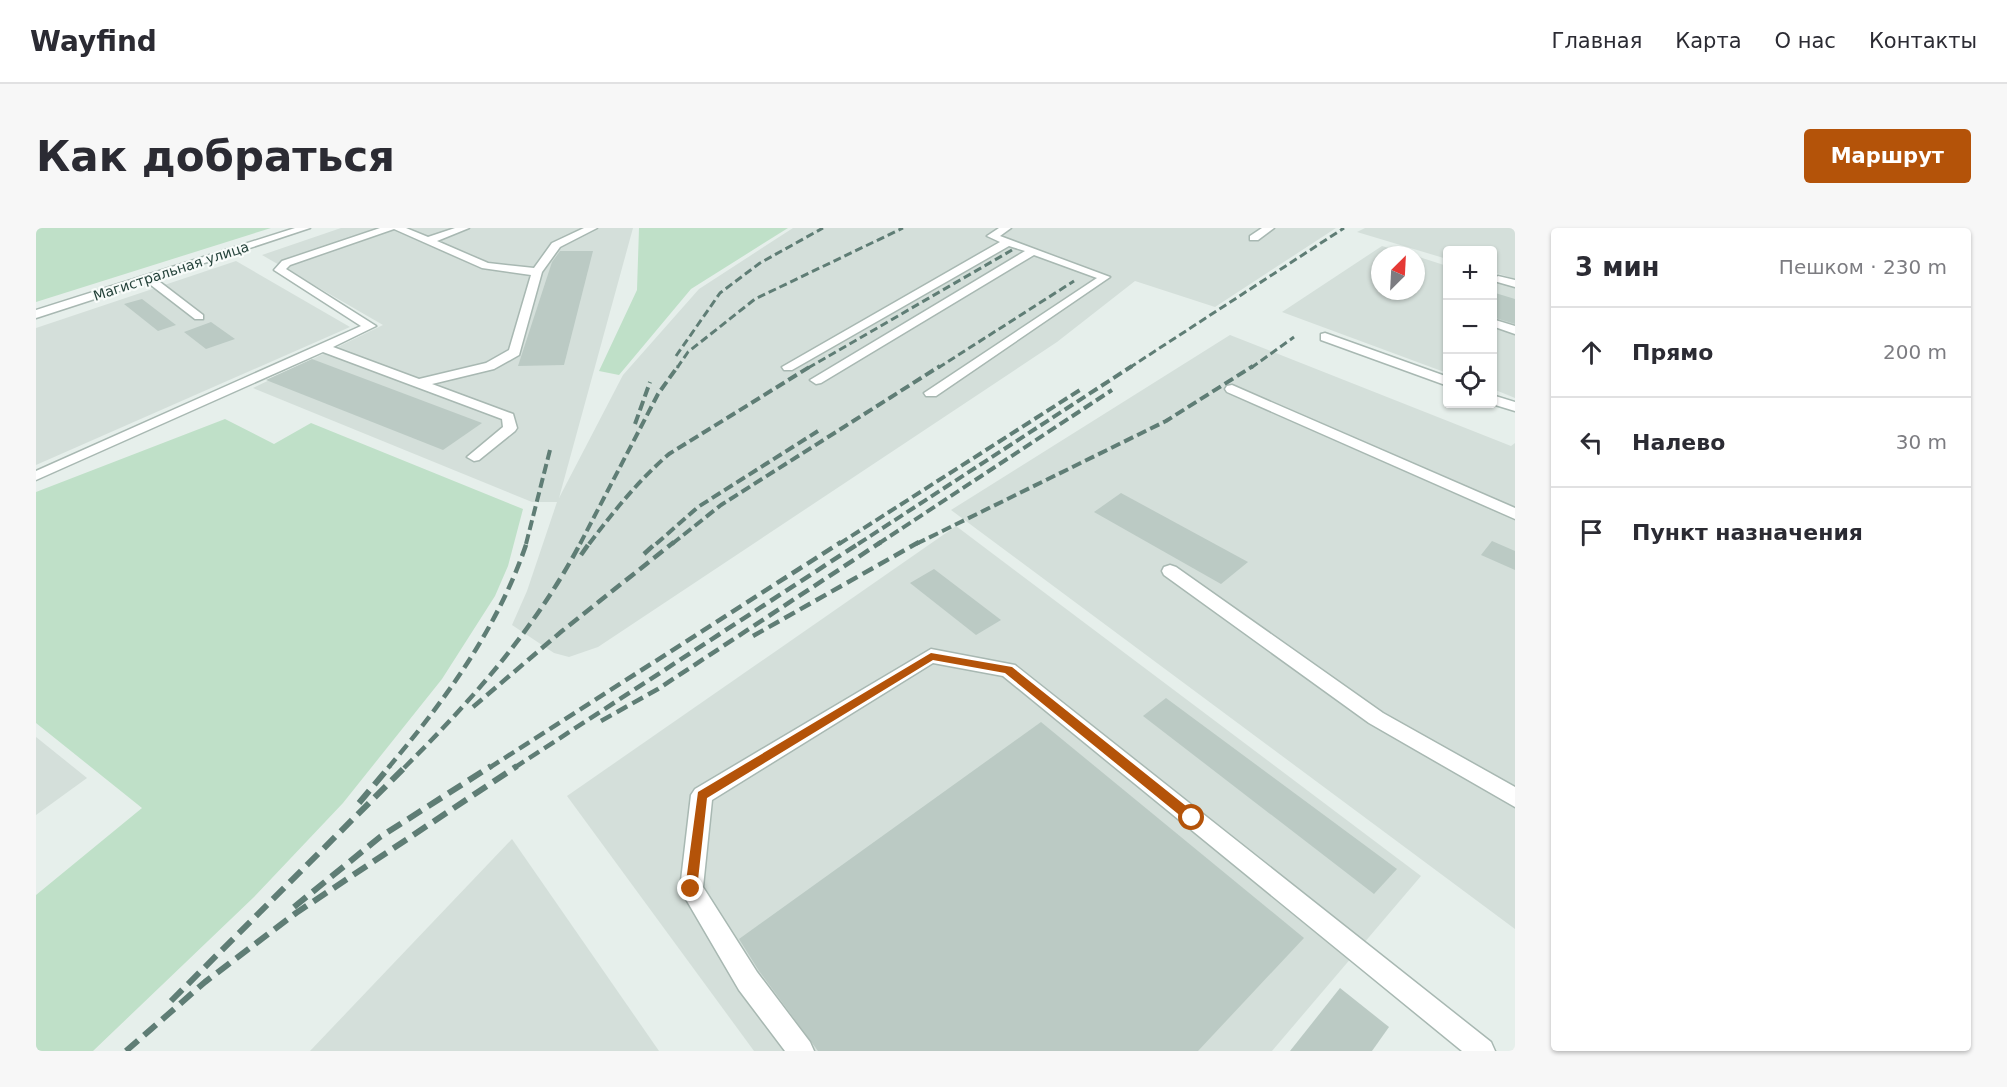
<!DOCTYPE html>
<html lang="ru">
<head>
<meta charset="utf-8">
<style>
  body { margin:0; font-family:"DejaVu Sans",sans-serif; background:#f7f7f7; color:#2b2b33 }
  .controls { position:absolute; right:18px; top:18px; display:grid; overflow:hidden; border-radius:6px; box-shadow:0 2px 4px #0004 }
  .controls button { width:54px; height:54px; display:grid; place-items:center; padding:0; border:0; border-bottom:2px solid #e1e1e2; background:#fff; color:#2b2b33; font:30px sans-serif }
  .compass { position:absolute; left:1335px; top:18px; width:54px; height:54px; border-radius:50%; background:#fff; box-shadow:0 2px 4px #0004; rotate:24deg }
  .stop { position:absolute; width:18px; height:18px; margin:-14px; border:4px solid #b45309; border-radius:50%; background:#fff }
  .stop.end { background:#b45309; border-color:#fff; box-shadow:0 2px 6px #0008 }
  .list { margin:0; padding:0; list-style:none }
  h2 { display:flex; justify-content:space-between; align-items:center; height:78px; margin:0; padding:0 24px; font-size:26px }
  h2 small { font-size:20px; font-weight:400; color:#7c7c81 }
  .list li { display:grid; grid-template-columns:39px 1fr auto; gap:18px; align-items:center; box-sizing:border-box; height:90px; padding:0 24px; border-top:2px solid #e1e1e2 }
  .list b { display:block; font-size:22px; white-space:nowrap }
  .list em { font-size:20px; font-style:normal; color:#7c7c81 }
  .icon { flex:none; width:33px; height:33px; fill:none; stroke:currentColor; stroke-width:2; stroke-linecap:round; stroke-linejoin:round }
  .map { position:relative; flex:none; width:1479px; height:823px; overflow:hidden; border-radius:6px }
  header { display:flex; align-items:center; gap:36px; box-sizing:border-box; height:84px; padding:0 30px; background:#fff; border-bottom:2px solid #e1e1e2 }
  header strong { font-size:28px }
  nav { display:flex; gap:33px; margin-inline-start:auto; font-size:21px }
  .intro { display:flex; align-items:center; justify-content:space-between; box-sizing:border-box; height:144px; padding:0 36px }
  h1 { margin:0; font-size:42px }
  .button { padding:15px 27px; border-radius:6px; background:#b45309; color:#fff; font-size:21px; font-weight:700 }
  main { display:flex; gap:36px; padding:0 36px }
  aside { flex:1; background:#fff; border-radius:6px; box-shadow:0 2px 4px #0004 }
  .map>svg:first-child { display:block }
  .built { fill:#d4dfda }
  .green { fill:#bfe0c8 }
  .building { fill:#bbcac4 }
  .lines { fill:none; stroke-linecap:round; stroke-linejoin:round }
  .minor-casing { stroke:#a8b8b2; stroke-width:3 }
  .minor { fill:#fff; fill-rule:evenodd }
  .rail-far3 { stroke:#5f7d75; stroke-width:3; stroke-dasharray:8 4; stroke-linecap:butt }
  .rail-far2 { stroke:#5f7d75; stroke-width:4; stroke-dasharray:10 4.5; stroke-linecap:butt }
  .rail-far1 { stroke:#5f7d75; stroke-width:4.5; stroke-dasharray:12 6; stroke-linecap:butt }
  .rail { stroke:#5f7d75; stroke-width:6; stroke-dasharray:16 8; stroke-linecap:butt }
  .route { fill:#b45309 }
  .labels { text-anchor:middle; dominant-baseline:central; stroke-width:4.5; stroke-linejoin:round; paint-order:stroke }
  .far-street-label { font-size:14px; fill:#24423a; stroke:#f7fbf9 }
</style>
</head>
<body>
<header>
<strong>Wayfind</strong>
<nav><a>Главная</a><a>Карта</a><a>О нас</a><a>Контакты</a></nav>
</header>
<div class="intro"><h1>Как добраться</h1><a class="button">Маршрут</a></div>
<main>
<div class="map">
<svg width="1479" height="823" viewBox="0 0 1479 823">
  <rect width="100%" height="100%" fill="#e6efeb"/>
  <g class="built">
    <path d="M305,0h292l-74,270 64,-123 76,-86 94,-61h543l-121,79 -80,-26 -78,61 -459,305 -29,10 -15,-4 -42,-28 15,-34 30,-89h-25l-279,-114 130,-63 -121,-70z"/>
    <path d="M1329,0h150v51l-22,-7 -1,-22h-44l-1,9 -90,-27z"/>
    <path d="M1346,18l30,9h-32v36h36v-35l31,10v107l-165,-61z"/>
    <path d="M200,33l114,66 -314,138v-137z"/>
    <path d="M1456,52l23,7v111l-22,-9z"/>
    <path d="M1194,107l281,111 4,-3v486l-564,-419z"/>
    <path d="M920,298l465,350 -149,175h-518l-187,-255z"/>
    <path d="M0,509l51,41 -51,37z"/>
    <path d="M476,611l147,212h-349z"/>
  </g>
  <g class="green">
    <path d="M0,0h235l-235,74z"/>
    <path d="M603,0h149l-97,61 -72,86 -20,-4 38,-81z"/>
    <path d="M189,191l49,25 37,-21 212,86 -15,57 -13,30 -53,83 -99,124 -89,94 -161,154h-57v-156l106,-87 -106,-85v-231z"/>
  </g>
  <g class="building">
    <path d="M524,23h33l-29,114 -46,1 34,-104z"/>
    <path d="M1456,64l23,7v25l-23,-7z"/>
    <path d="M106,71l34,26 -18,6 -34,-27z"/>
    <path d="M175,94l24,17 -29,10 -22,-17z"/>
    <path d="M276,131l170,64 -39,27 -177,-70z"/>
    <path d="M1085,265l127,69 -27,22 -127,-72z"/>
    <path d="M1456,313l23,10v19l-34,-15z"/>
    <path d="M898,341l67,51 -25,15 -66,-52z"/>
    <path d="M1130,470l231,171 -23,25 -231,-178z"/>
    <path d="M1005,494l263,216 -106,113h-380l-59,-80 -20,-32z"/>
    <path d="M1304,760l49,39 -17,24h-82z"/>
  </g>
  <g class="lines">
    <g class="minor-casing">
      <g id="minor">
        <path d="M259,0h15l-154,51 47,36v4h-8l-48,-37 -111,36v-8z"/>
        <path d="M344,0h26l22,9 27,-9h14l-32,13 51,22 46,5 18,-25 32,-15h13l-37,19 -18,25 -23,83 -25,14 -62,15 81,30 4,14 -2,3 -36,29 -5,1 -7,-4 36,-30 -1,-8 -179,-67 -287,128v-9l325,-145 -87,-56 8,-9zM358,1l88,39 49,7 -22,75 -23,13 -67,16 -86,-32 43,-21 -90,-57 4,-4z"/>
        <path d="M963,0h12l-11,8 110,41 -174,119h-10l-2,-3 173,-115 -63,-23 -213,128 -5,1 -6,-4 215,-129 -16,-5 -217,124h-8l-2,-3 218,-125 -13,-6z"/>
        <path d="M1226,0h12l-16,12h-8v-4z"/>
        <path d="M1462,48l17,4v7l-21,-6 -1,-2z"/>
        <path d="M1456,91l23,7v8l-23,-8z"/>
        <path d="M1289,105l123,44v9l-127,-46v-6z"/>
        <path d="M1196,157l283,123v11l-288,-127 -2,-3 2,-3z"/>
        <path d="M1456,167l23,7v9l-23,-7z"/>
        <path d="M1134,337l6,2 207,146 132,74v20l-146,-84 -205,-148 -2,-4 2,-4z"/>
        <path d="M895,421l84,16 476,377 4,9h-33l-459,-375 -70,-13 -221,137 -9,87 54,85 53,70 4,9h-29l-46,-61 -59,-101 11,-94 4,-6z"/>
      </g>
    </g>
    <use href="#minor" class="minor"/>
    <g class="rail-far3">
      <path d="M640,128l44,-63 40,-30 63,-35"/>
      <path d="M641,140l11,-16 67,-53 148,-71"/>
      <path d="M772,140l204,-118"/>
      <path d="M902,140l136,-87"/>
      <path d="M1093,140l215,-140"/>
      <path d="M1215,140l43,-31"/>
    </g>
    <g class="rail-far2">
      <path d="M599,196l15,-42"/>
      <path d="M490,316l24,-94"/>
      <path d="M544,316l78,-150 20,-28"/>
      <path d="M553,316c25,-33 49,-63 80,-90l142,-88"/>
      <path d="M620,316l42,-37 120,-76"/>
      <path d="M636,316l49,-39 219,-139"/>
      <path d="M803,316l244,-156"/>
      <path d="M822,316l274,-178"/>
      <path d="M842,316l234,-154"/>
      <path d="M880,316l250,-123 87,-55"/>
    </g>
    <g class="rail-far1">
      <path d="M608,326l13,-12"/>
      <path d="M545,327l9,-13"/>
      <path d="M717,408l166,-94"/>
      <path d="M437,479l89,-76 112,-89"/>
      <path d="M565,493l57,-32 223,-147"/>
      <path d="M352,540c58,-69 110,-140 139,-226"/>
      <path d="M368,540c69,-69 132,-140 177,-226"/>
      <path d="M453,540l352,-226"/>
      <path d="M478,540l347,-226"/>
    </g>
    <g class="rail">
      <path d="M323,575l31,-37"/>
      <path d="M258,679l86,-70 111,-71"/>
      <path d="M135,773l235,-235"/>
      <path d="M90,823l79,-69 91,-69 221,-147"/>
    </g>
  </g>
  <path class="route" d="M895,425l81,14 184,147v8h-8l-183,-149 -72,-13 -226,138 -10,91 -2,4h-8l-2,-4 13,-97z"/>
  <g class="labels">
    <g class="far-street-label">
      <text transform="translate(135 43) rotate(-18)">Магистральная улица</text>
    </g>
  </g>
</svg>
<div class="controls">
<button>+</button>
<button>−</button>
<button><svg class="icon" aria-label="locate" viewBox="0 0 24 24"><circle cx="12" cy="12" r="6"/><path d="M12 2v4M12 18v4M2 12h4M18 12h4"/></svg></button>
</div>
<svg class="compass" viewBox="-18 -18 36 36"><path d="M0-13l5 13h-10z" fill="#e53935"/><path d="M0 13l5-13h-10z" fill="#7c7c81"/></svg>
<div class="stop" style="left:1156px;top:590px"></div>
<div class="stop end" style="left:655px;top:661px"></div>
</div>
<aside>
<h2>3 мин<small>Пешком · 230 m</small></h2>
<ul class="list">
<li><svg class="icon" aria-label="ahead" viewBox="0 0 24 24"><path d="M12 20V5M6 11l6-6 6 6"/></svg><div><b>Прямо</b></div><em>200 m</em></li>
<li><svg class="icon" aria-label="left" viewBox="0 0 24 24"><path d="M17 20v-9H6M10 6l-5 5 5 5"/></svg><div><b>Налево</b></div><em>30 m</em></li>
<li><svg class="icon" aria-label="arrive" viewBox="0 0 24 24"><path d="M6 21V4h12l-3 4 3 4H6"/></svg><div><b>Пункт назначения</b></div></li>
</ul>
</aside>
</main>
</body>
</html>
